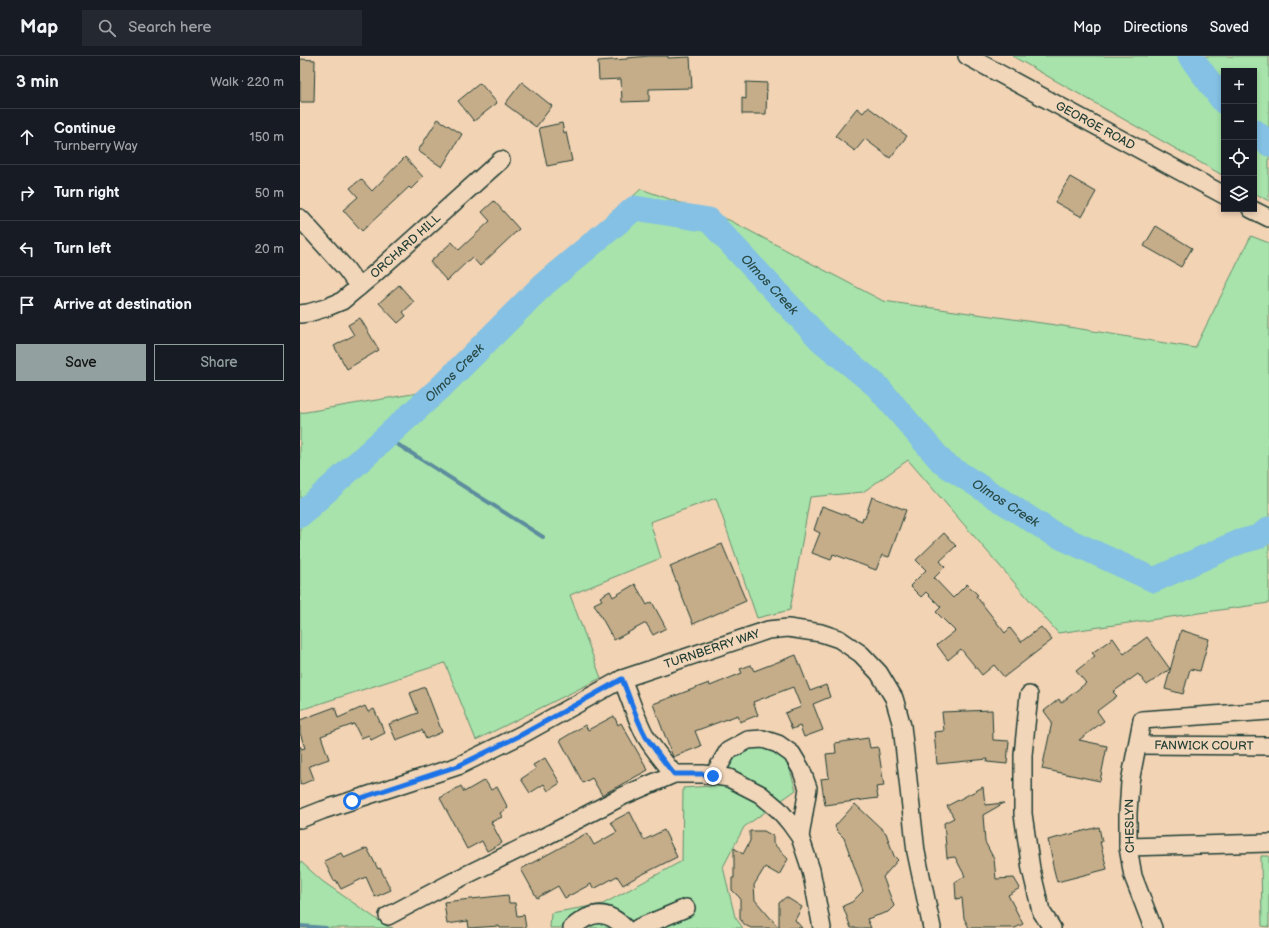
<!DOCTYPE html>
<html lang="en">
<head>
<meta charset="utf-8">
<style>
  body { margin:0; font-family:"Balsamiq Sans",sans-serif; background:#242831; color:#f1f3f6 }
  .controls { position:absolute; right:12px; top:12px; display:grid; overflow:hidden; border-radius:0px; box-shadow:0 2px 6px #0003 }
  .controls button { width:36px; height:36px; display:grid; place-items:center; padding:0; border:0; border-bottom:1px solid #363941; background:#171b24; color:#f1f3f6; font:20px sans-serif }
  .stop { position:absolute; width:12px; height:12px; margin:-9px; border:3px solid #1a73e8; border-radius:50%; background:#fff }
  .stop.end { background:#1a73e8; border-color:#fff; box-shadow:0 1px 4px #0008 }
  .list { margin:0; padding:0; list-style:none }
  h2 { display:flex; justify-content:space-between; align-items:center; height:52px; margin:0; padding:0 16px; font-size:17px }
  h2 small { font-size:13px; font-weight:400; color:#9ea1a6 }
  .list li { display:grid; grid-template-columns:26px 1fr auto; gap:12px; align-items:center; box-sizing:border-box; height:56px; padding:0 16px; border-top:1px solid #363941 }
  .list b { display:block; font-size:15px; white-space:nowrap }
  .list p { margin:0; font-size:13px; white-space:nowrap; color:#9ea1a6 }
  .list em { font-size:13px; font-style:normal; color:#9ea1a6 }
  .actions { display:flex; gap:8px; padding:12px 16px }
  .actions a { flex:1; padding:9px 0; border:1px solid #92a19f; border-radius:0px; text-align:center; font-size:14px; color:#92a19f }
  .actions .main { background:#92a19f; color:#111 }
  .icon { flex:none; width:22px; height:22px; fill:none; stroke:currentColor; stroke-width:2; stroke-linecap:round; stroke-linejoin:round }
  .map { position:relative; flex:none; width:969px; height:872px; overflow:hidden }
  header { display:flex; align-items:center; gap:24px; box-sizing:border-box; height:56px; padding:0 20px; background:#171b24; border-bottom:1px solid #363941 }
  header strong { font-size:19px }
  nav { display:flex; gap:22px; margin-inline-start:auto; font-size:14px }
  .search { width:280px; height:36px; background:#242831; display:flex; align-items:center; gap:10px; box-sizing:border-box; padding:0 14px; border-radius:0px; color:#9ea1a6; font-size:15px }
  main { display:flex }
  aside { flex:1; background:#171b24 }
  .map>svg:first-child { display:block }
  .green { fill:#a7e3aa; stroke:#63906f }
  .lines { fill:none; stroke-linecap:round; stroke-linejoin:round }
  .stream { stroke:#5c8c9e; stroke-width:4 }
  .river { stroke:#84c1e4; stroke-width:25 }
  .building { fill:#c6ad8a; stroke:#1f3d34 }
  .minor-casing { stroke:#1f3d34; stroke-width:20 }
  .minor { stroke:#f2d6b9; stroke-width:17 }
  .route { stroke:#1a73e8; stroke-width:5 }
  .labels { text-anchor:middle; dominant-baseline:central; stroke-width:3.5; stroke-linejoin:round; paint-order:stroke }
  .street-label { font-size:12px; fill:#1f3d34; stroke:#f2d6b9 }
  .water-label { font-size:13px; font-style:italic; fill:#294a46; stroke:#f2d6b9 }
</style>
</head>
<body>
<header>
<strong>Map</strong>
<div class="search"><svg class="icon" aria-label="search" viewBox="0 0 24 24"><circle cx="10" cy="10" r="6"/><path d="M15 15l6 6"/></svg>Search here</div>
<nav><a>Map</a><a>Directions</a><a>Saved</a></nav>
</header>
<main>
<aside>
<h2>3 min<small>Walk · 220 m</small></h2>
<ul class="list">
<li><svg class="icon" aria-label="ahead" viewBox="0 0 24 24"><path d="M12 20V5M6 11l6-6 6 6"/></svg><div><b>Continue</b><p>Turnberry Way</p></div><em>150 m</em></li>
<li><svg class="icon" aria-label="right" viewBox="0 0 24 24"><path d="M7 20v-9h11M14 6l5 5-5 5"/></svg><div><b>Turn right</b></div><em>50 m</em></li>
<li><svg class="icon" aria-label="left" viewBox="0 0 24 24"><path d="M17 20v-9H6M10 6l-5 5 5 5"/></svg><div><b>Turn left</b></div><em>20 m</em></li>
<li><svg class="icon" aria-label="arrive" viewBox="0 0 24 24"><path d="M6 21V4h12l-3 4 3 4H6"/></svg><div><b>Arrive at destination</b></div></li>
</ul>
<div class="actions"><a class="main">Save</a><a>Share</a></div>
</aside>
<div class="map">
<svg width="969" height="872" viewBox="0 0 969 872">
  <rect width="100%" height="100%" fill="#f2d3b4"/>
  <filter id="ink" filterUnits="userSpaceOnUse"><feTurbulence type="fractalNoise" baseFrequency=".025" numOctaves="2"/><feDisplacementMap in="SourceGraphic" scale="8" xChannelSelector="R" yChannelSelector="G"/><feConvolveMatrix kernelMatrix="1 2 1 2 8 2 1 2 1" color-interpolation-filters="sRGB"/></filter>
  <g filter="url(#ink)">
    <g class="green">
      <path d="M712,0h257v145l-15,-8v-122h-30v105z"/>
      <path d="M341,133l88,31 154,81 180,25 132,22 56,-112 18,7v360l-211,30 -150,-173 -45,32 -53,5 -20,113 -33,8 -41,-120 -66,24 11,36 -91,37 31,83 -125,62 -31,-77 -145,47v-297l118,-20z"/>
      <path d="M462,689l25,15 9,30 -52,37 -21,40 12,50 8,11h-193l1,-15 52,-9 79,-43 1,-73 28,-2 25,-34z"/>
      <path d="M961,800h8v71l-7,-1z"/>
      <path d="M0,805l22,20 66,46 5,1h-93z"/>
    </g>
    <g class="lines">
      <g class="stream">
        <path d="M86,381l157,100"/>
        <path d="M0,870l26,2"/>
      </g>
      <g class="river">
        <path d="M890,0l34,46"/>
        <path d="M954,75l15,13"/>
        <path id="s1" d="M0,459l140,-127 103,-103 92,-77 74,12 112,120 56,46 66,77 109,70 102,47 85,-38 19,-5 11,-8"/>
      </g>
    </g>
    <g class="building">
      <path d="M349,0h19v2l22,-1 2,31 -43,1v12l-27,1 -1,-23 -22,1 -1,-19 29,-2v-1z"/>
      <path d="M0,3l15,1 -1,42h-14z"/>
      <path d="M222,26l30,24 -16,21 -31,-23z"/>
      <path d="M446,26l21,1 -1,31h-24v-16l4,1z"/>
      <path d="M180,27l17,20 -23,18 -16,-20z"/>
      <path d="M568,51l39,29 -17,22 -25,-19 -10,12 -20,-15 22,-28 6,5z"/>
      <path d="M138,63l24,15 -20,33 -24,-16z"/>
      <path d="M262,67l2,10 2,-1 6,29 -25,5 -8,-38z"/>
      <path d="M105,101l18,20 -12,12 -2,-2 -47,44 -19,-21 15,-13 -8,-9 11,-9 11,12z"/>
      <path d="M770,121l26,15 -14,25 -27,-15z"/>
      <path d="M194,145l25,28 -39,37 -8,-9 -25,24 -17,-19 22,-20 7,8 31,-29 -8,-9z"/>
      <path d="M856,170l36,22 -11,19 -37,-21z"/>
      <path d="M99,229l15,17 -11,10 3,4 -8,7 -19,-20z"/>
      <path d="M60,262l19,32 -32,19 -13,-23 20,-11 -6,-10z"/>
      <path d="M572,441l34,13 -17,47 -7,-2 -6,15 -43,-16 -2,6 -19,-7 8,-20 -6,-3 8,-24 40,15 1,-4 2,1z"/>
      <path d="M644,477l12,13 -16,15 5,6 -11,11 19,20 14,-14 11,11 -2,1 29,37 5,-5 11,14 20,-15 11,13 -48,37 -10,-12 -12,10 -21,-26 -13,11 -11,-15 18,-14 -19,-19 5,-5 -15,-15 -5,5 -11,-11 16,-16 -10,-10z"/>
      <path d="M422,488l24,57 -53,23 -23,-58z"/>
      <path d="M335,528l12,21 5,-3 14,26 -13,7 -7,-12 -32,17 -20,-36 8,-4 -2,-3 10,-6 3,6z"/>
      <path d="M881,574l28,9 -9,32 -10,-2 -7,25 -18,-5z"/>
      <path d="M847,581l23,32 -23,16 -9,-11 -25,18 4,4 -20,15 7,10 -25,19 28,6 -7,35 -58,-12 10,-47 -8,-11 15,-12 2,4 25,-20 -10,-12 19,-15 -3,-3 21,-15 11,16z"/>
      <path d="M496,599l14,36 16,-6 4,12 -17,7 10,26 -19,7 -4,-11 -8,3 -7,-16 16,-6 -8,-20 -40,15 5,13 -18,7 -2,-7 -43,16 6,15 -28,11 -20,-53 56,-21 1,3 32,-13 -2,-4 11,-4 3,6z"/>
      <path d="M125,631l17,45 -16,7 -4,-9 -26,10 -7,-16 29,-11 -8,-20z"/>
      <path d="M65,650l3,6 6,-3 11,24 -14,7 -2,-5 -8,3 -7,-14 -33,12 8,23 -20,7 5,13 -14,6v-39l2,3 3,-1 -5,-15v-13l35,-13 3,11z"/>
      <path d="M692,654l1,30 16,1 -2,23 -20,-2 1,-3 -51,5 -3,-32 10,-1 -2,-19z"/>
      <path d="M314,660l4,9 3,-2 27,47 -46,25 -10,-17 -9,5 -23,-43 25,-15 3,5z"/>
      <path d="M568,682l2,10 8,-1 6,39 -8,1 2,11 -53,7 -4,-26 8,-1 -3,-24 10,-1 -1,-10z"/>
      <path d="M245,702l15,25 -12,8 -4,-7 -14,9 -9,-14 15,-10 -3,-4z"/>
      <path d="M185,724l6,10 6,-3 11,21 -8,5 2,4 -11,5 11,21 -15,8 -5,-10 -15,8 -27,-51 21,-12 3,6z"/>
      <path d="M683,731l2,18 19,-2 -21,12 2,27 9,17 2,20 18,-1 6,10 -12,7 15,29 -8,4h-46l-5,-10 -2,-20 -6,1 -1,-17 10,-6 -10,-19 -8,1 -3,-35 10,-5 -7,-12z"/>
      <path d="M555,748l31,29 8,23 4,4 -15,17 11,29 -6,6 -21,7 4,9h-20l-8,-22 9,-4 11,-11 -19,-53 -7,-7 -2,-5z"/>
      <path d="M330,756l14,28 20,-10 13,27 -44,22 -10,6 -6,-9 -23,13 -3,-5 -26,14 -7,-12 -21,12 -16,-29 66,-36 7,12 23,-13 -6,-10z"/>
      <path d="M799,771l3,15h-2l7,27 -50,13 -5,-20h1l-5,-22z"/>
      <path d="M450,775h14l9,5v7l15,16 -9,16 -14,-8 -11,18 1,15 24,28h-28l-6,-3 -5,-6v-21l-8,-8v-12h2v-30l9,6 7,-13z"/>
      <path d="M67,792l11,21 2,-1 11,22 -16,7 -9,-20 -25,12 -5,-9 -2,1 -10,-20 17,-8 3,5z"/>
      <path d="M208,839l1,8h6l2,13 7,-1 2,13h-26l-1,-2 -30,2 -1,-7 -21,3 -3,-22z"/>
      <path d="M486,841l16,10 -7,13 7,8h-23v-25z"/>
    </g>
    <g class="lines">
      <g class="minor-casing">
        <g id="minor">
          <path id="s2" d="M667,0l257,139"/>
          <path d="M951,153l18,9"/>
          <path d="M0,162l46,51 13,18"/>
          <path id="s3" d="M0,258l8,-1 17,-5 17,-7 30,-25 129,-116"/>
          <path d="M322,623c8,19 14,40 24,58 8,13 18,25 28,37"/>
          <path d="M729,639l-6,60v59l8,55 10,42 11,17"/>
          <path id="s4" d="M838,689l131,1"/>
          <path d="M413,720l15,-25 20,-11 15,-1 15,5 14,10 9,15 7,19 -8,49"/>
          <path id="s5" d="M0,763l23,-9 135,-44 63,-31 101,-56 146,-49 20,-2 33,5 18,6 22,15 18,19 15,25 8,28 14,126 16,76"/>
          <path d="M828,791l141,-4"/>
          <path d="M88,860l70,-37 86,-42 79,-41 51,-22h29l26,4 31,16 19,16 11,13 10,14 11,33 11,58"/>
          <path d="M272,872c19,-17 35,-19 53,0"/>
          <path d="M338,872l48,-20"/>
          <path d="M853,872l-20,-52 -5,-29v-34l2,-31 12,-62 127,-9"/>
        </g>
      </g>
      <use href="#minor" class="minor"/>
    </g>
  </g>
  <g class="lines" filter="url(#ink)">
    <path class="route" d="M52,745l106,-35 63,-31 101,-56c8,19 14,40 24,58 9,13 18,25 28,37h29l10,2"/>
  </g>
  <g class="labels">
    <g class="street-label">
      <text stroke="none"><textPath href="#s2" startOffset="146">GEORGE ROAD</textPath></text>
      <text stroke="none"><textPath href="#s3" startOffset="128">ORCHARD HILL</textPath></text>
      <text stroke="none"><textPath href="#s5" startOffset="447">TURNBERRY WAY</textPath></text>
      <text stroke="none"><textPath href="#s4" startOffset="66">FANWICK COURT</textPath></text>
      <text transform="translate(830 770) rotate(-91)">CHESLYN</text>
    </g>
    <g class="water-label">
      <text stroke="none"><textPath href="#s1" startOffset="618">Olmos Creek</textPath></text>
      <text stroke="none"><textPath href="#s1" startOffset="210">Olmos Creek</textPath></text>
      <text stroke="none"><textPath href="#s1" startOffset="942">Olmos Creek</textPath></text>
    </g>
  </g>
</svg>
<div class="controls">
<button>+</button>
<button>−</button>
<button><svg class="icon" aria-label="locate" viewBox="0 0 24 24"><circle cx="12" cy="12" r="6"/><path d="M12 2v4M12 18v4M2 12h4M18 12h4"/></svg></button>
<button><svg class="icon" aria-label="layers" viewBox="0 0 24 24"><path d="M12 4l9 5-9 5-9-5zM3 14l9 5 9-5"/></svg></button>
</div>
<div class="stop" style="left:52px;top:745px"></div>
<div class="stop end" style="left:413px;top:720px"></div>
</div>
</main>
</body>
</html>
